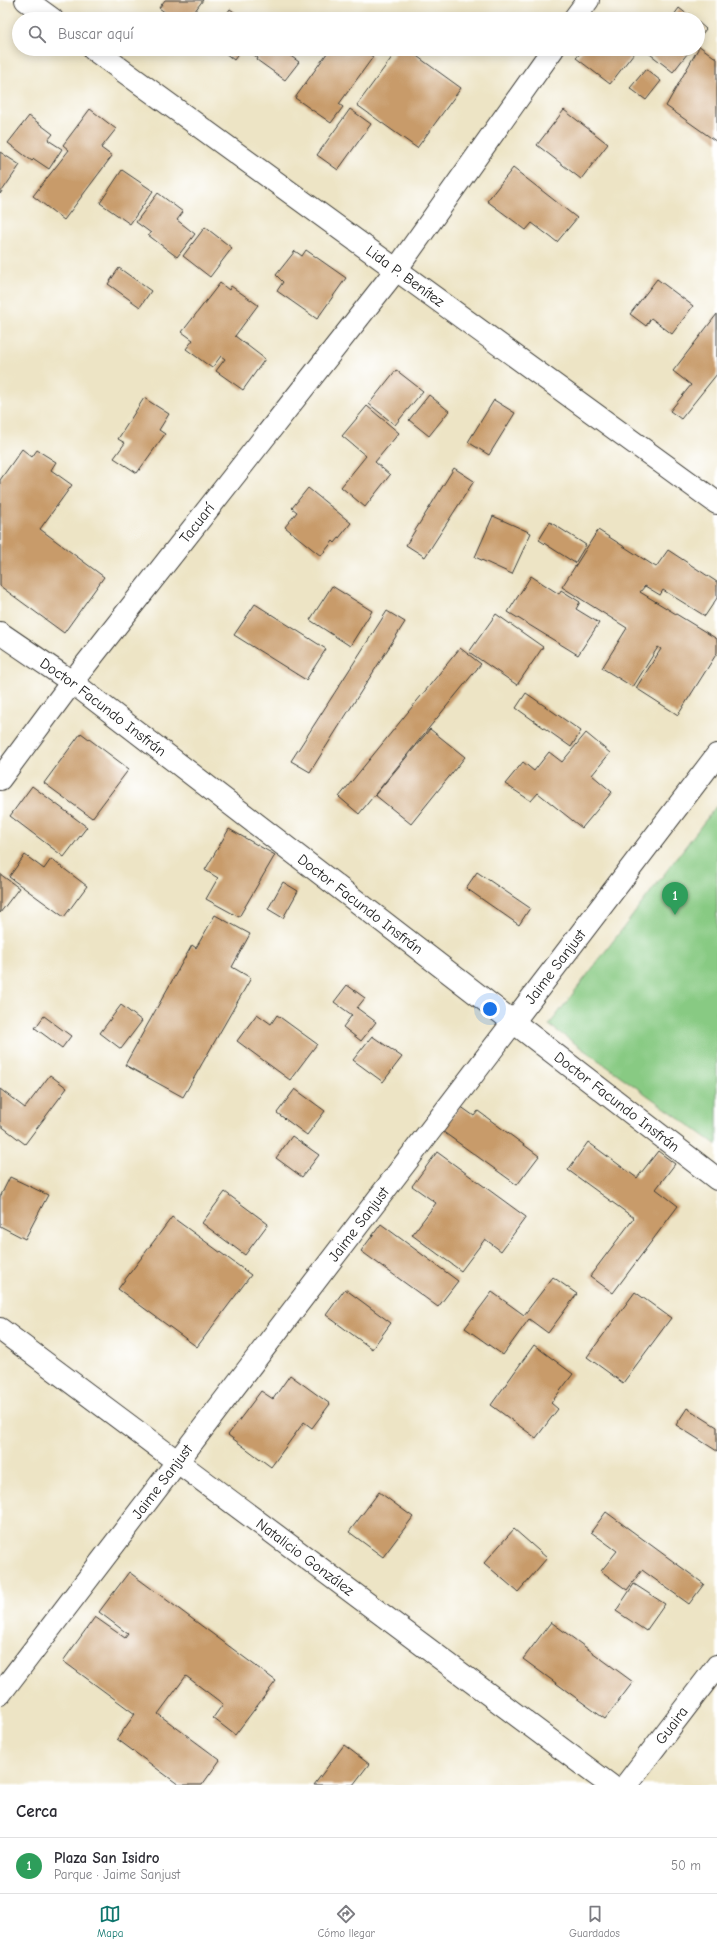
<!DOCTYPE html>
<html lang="es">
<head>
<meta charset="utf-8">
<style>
  body { margin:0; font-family:"Comic Neue",sans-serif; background:#f2f2f3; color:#2b2b33 }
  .you { position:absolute; left:490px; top:1009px; width:14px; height:14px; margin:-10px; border:3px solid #fff; border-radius:50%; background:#1a73e8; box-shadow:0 0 0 6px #1a73e833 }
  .badge { display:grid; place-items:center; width:26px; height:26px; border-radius:50%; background:#0f766e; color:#fff; font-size:13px; font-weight:700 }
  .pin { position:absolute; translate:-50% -33px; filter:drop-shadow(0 1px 2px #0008) }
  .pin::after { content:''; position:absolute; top:21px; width:14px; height:12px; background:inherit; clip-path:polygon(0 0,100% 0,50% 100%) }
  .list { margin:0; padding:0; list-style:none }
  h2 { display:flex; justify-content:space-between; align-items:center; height:52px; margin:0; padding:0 16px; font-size:17px }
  h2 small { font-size:13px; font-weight:400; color:#7c7c81 }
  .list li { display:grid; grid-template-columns:26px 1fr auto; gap:12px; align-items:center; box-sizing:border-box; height:56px; padding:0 16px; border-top:1px solid #e1e1e2 }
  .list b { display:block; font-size:15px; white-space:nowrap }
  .list p { margin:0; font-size:13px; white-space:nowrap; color:#7c7c81 }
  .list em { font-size:13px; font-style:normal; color:#7c7c81 }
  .icon { flex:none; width:22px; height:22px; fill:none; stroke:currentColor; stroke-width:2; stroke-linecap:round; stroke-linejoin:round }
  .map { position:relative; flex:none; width:717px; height:1785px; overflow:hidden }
  .search { position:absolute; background:#fff; box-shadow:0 2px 10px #0003; left:12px; right:12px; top:12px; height:44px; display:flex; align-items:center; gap:10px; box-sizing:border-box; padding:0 14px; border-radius:22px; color:#7c7c81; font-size:15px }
  .sheet { height:108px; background:#fff }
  nav { display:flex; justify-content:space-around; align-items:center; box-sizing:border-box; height:56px; border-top:1px solid #e1e1e2; background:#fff; font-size:11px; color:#7c7c81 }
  nav a { display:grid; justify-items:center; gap:2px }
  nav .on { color:#0f766e }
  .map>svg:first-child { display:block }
  .green { fill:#88ca83; stroke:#527350 }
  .building { fill:#c89b6b }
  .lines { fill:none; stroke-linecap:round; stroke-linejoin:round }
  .street-casing { stroke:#3b3a35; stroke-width:24 }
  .secondary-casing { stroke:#3b3a35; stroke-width:24 }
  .street { stroke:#fff; stroke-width:22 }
  .secondary { stroke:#fff; stroke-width:22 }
  .labels { text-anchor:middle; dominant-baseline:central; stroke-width:3.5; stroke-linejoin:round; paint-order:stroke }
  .street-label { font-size:15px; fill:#1c1c1c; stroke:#fff }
</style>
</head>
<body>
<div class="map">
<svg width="717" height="1785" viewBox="0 0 717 1785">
  <rect width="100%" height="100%" fill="#fff"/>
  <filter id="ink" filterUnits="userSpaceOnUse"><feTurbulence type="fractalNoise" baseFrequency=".025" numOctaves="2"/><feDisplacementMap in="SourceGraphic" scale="8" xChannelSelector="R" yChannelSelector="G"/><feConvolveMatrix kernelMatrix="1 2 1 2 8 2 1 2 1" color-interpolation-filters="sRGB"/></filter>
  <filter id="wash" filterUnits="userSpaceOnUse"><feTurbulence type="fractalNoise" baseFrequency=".012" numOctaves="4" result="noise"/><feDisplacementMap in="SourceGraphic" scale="16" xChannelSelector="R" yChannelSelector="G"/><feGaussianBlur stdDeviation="0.9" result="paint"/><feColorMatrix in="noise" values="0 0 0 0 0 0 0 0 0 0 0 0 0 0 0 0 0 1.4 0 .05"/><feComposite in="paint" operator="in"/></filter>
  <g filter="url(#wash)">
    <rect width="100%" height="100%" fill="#ede4c5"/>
    <path class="green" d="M717,805v340l-168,-120z"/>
    <g id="blocks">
      <g class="building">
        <path d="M165,0h38l-14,19h-15l-15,-11z"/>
        <path d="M679,8l14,11h-22z"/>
        <path d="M230,9l14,10h-21z"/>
        <path d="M698,22l8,7 -8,10z"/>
        <path d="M698,45l19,14v83l-51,-36 32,-57z"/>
        <path d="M220,49h22l-8,11z"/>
        <path d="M246,49h35l18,13 -14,18 -28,-20 1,-2z"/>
        <path d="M330,49h32l11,8 -34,47 4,3 -12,16 -36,-25z"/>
        <path d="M398,49h9l54,39 -44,60 -60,-43z"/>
        <path d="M584,49h53l-27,35 -34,-26z"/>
        <path d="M647,49h44l-18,23 -27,-21z"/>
        <path d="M646,69l15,12 -15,19 -16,-12z"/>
        <path d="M90,109l26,20 -15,19 11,8 -48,64 -31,-24 36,-46 -6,-5z"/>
        <path d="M350,109l21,15 -33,46 -21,-15z"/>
        <path d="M564,110l44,34 -27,35 -44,-34z"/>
        <path d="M29,116l24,18 -5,6 14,9 -13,20 -15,-10 -2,2 -24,-18z"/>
        <path d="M0,152l20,13 -20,29z"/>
        <path d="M513,168l64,50 -20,24 -25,-19 -6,7 -39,-29z"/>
        <path d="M122,170l31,21 -23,33 -30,-21z"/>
        <path d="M158,193l25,19 -6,8 18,14 -18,23 -29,-22 3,-2 -15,-11z"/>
        <path d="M205,227l27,21 -22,29 -27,-21z"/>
        <path d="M306,250l40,28 -29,41 -40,-28 6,-9 -7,-7 19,-24 7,5z"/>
        <path d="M119,268l32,23 -11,16 -32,-23z"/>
        <path d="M657,279l36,27 -21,28 -21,-16 -5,8 -16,-12z"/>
        <path d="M220,283l9,7 2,-4 27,19 -23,31 30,23 -22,31 -27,-19 9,-12 -4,-3 -9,12 -26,-19 7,-9 -11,-8z"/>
        <path d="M717,314v60l-36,45 -11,-8 21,-26 -18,-14z"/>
        <path d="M396,370l27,21 -28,34 -26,-21z"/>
        <path d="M429,395l20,16 -20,25 -20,-16z"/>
        <path d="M144,398l25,16 -10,16 6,4 -28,39 -23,-15 11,-15 -7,-4z"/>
        <path d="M494,400l21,13 -26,42 -21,-13z"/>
        <path d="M367,406l32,27 -24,29 15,13 -25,32 -24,-20 25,-31 -24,-20z"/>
        <path d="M22,449l10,8 5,-7 19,12 -5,8 21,15 -32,44 64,48 -40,56 -64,-47v-106z"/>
        <path d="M454,468l20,13 -49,76 -19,-12z"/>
        <path d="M308,488l43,35 -16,20 -2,-2 -12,15 -36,-29 12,-15 -5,-4z"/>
        <path d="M493,516l38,17 -19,41 -37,-17z"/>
        <path d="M550,522l36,23 -11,18 -36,-23z"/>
        <path d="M598,530l58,37 12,-17 49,32v16l-12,18 -42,-26 -3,5 -15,-9 -5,6 77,47v14l-39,62 -42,-27 25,-39 -3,-2 -25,40 -31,-19 25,-40 -65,-41z"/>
        <path d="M531,576l28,18 2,-4 19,12 -4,7 23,14 -21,32 -70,-43z"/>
        <path d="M332,586l40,25 -22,35 -40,-26z"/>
        <path d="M255,604l71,45 -20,31 -72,-45z"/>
        <path d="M387,611l18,11 -95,150 -19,-11z"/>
        <path d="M496,614l47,33 -26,38 -48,-33z"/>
        <path d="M460,648l21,16 -122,150 -20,-17z"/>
        <path d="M526,693l55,38 -10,16 -55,-39z"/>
        <path d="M430,729l35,28 -54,67 -36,-29z"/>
        <path d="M81,733l48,36 -37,49 -48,-35z"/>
        <path d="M586,733l24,20 -18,22 20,17 -30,36 -44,-35 -7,8 -26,-17 18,-22 11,9 15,-19 13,10z"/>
        <path d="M32,786l55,41 -23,30 -54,-41z"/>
        <path d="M229,829l46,26 -36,62 -33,-18 12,-21 -13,-8z"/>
        <path d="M25,855l19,14 7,-10 36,27 -23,31 -55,-40z"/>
        <path d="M477,872l53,36 -11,17 -53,-37z"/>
        <path d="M0,874l19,14 -19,25z"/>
        <path d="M283,882l15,9 -15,27 -15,-9z"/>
        <path d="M215,915l35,19 -18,33 19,11 -68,119 -58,-32 67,-120 4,3z"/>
        <path d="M347,985l18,13 -8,10 19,14 -15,19 -18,-14 9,-12 -18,-13z"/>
        <path d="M121,1005l21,16 -21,28 -21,-16z"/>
        <path d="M257,1014l14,10 6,-9 40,29 -27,36 -53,-39z"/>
        <path d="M44,1016l27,20 -9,12 -27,-20z"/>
        <path d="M372,1036l30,21 -19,25 -30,-22z"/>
        <path d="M50,1075l17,13 -42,56 -25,-19v-36l25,19z"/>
        <path d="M295,1089l30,22 -18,24 -30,-22z"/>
        <path d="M460,1106l14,10 4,-5 61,45 -22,29 -75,-54z"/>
        <path d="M292,1136l27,19 -17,22 -26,-19z"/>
        <path d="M588,1142l49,36 21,-27 17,13 -19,25 22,17 -65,87 -23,-17 44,-58 -66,-48z"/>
        <path d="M437,1152l89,65 -25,34 -16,-12 -24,32 -49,-36 24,-32 -24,-17z"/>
        <path d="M10,1177l38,18 -23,44 -25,-13v-29z"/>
        <path d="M225,1192l43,32 -23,31 -43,-32z"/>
        <path d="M172,1217l79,58 -54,72 -79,-58z"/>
        <path d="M381,1224l77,57 -20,26 -77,-56z"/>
        <path d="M553,1277l24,17 -29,39 -19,-14 -26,36 -38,-27 27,-36 32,23z"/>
        <path d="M345,1289l46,34 -19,26 -46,-34z"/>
        <path d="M635,1292l36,26 -48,65 -36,-26z"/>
        <path d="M534,1345l39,29 -22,29 7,6 -22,29 -45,-33z"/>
        <path d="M290,1375l40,29 -18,24 -8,-6 -33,45 -43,-32 33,-44 12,8z"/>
        <path d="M687,1408l30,19v24l-41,-26z"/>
        <path d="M379,1492l34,25 -30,40 -34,-25z"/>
        <path d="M606,1512l98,72 -15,20 -47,-34 -15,20 -26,-19 16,-20 -26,-19z"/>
        <path d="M514,1529l33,29 -29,34 -34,-29z"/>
        <path d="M129,1572l147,109 -41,54 -22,-17 10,-14 -37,-28 -28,38 62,46 -18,25h-23l-62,-46 18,-25 -72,-53 32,-44 30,21 3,-4 -29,-22z"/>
        <path d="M634,1584l31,20 -19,27 -30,-20z"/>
        <path d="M551,1622l82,60 -28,37 -82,-60z"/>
        <path d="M344,1745l25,19 -16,21h-39z"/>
      </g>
    </g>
  </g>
  <g filter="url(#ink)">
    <use href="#blocks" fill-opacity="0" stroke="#3b3a35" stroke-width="1"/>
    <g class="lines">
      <g class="street-casing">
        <g id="street">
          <path d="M26,0l26,19"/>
          <path d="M574,19l14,-19"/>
          <path id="s1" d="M93,49l624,454"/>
          <path id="s2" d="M0,633l72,49 645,497"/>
          <path id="s3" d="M0,779l72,-97 324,-412 157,-221"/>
          <path id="s4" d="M0,1329l610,456"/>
          <path id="s5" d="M626,1785l91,-119"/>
        </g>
      </g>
      <g class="secondary-casing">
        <g id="secondary">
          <path id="s6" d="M0,1694l717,-939"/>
        </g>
      </g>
      <use href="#street" class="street"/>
      <use href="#secondary" class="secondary"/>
    </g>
  </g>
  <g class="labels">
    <g class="street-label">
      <text stroke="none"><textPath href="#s1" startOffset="386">Lida P. Benítez</textPath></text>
      <text stroke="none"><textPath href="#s3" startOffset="323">Tacuarí</textPath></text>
      <text stroke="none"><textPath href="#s2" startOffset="127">Doctor Facundo Insfrán</textPath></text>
      <text stroke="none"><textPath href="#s2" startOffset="451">Doctor Facundo Insfrán</textPath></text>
      <text stroke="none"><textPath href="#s6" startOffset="915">Jaime Sanjust</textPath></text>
      <text stroke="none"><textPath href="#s2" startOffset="775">Doctor Facundo Insfrán</textPath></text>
      <text stroke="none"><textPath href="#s6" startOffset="591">Jaime Sanjust</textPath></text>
      <text stroke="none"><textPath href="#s6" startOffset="267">Jaime Sanjust</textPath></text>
      <text stroke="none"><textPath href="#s4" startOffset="381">Natalicio González</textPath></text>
      <text stroke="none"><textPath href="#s5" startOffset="75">Guaira</textPath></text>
    </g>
  </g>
</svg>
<div class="you"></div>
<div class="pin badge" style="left:675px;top:915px;background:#2e9e5b">1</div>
<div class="search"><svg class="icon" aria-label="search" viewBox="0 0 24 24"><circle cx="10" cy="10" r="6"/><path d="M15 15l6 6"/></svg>Buscar aquí</div>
</div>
<section class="sheet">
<h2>Cerca<small></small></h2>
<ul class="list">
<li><span class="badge" style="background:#2e9e5b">1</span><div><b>Plaza San Isidro</b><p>Parque · Jaime Sanjust</p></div><em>50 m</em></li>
</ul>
</section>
<nav>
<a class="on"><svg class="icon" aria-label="map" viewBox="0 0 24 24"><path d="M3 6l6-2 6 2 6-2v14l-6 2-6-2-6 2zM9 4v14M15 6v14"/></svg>Mapa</a>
<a><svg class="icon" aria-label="directions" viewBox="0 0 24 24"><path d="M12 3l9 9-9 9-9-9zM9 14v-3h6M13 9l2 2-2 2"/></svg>Cómo llegar</a>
<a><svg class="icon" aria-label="saved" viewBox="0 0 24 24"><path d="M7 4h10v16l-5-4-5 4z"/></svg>Guardados</a>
</nav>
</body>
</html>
